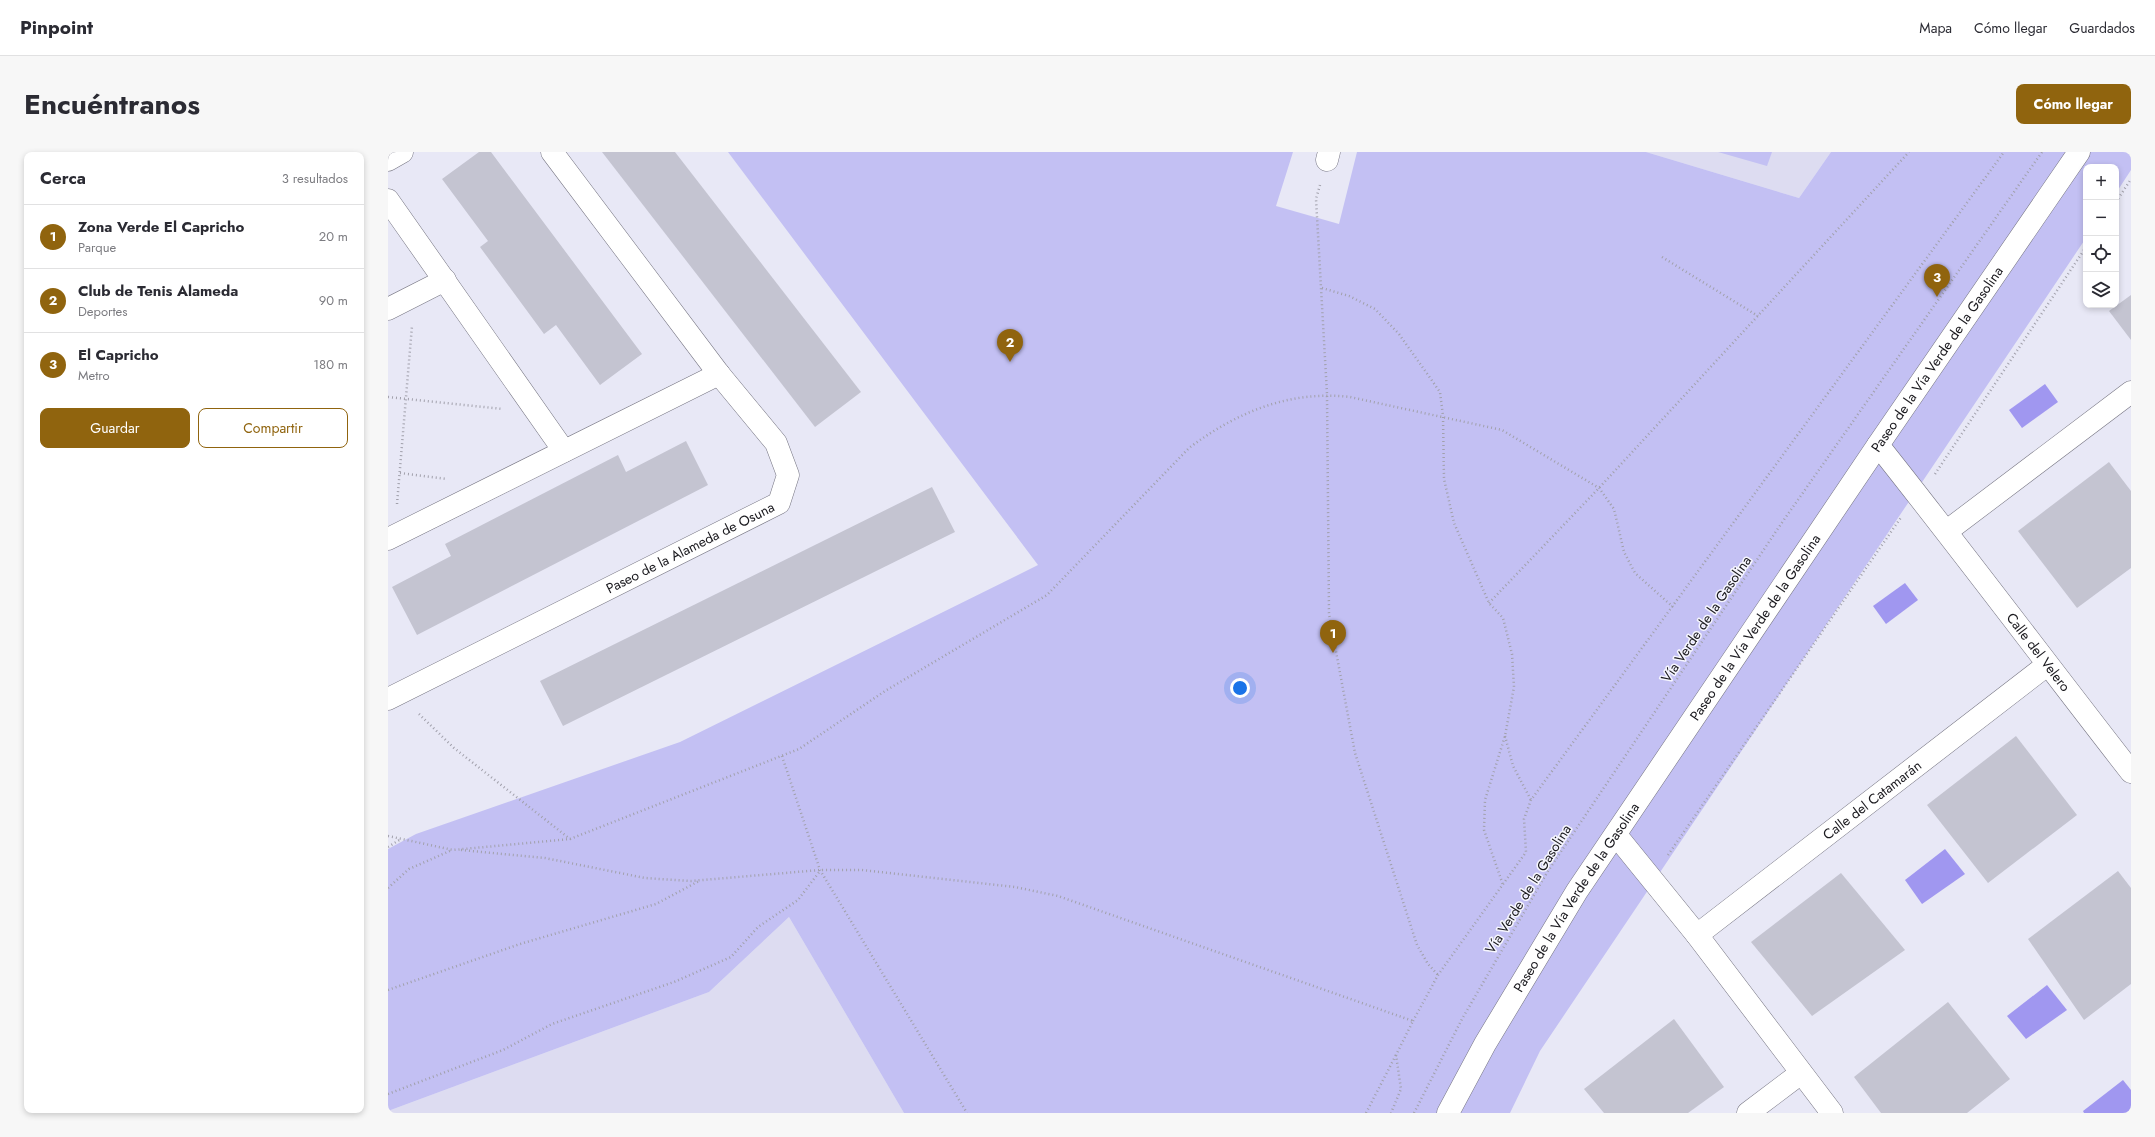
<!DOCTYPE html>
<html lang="es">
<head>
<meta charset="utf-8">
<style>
  body { margin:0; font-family:Jost,sans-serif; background:#f7f7f7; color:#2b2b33 }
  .controls { position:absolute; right:12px; top:12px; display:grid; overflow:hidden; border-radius:8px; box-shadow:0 2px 6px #0003 }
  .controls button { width:36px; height:36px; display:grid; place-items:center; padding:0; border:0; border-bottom:1px solid #e1e1e2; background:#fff; color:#2b2b33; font:20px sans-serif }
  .you { position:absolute; left:852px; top:536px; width:14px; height:14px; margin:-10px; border:3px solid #fff; border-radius:50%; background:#1a73e8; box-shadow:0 0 0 6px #1a73e833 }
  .badge { display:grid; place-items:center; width:26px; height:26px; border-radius:50%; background:#90640e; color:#fff; font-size:13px; font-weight:700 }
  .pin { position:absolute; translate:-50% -33px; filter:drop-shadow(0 1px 2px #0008) }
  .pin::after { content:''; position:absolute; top:21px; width:14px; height:12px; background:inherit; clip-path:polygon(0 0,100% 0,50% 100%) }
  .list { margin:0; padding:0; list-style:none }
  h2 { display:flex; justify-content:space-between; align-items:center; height:52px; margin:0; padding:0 16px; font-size:17px }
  h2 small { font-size:13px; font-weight:400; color:#7c7c81 }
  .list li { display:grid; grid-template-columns:26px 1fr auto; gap:12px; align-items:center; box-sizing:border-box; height:64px; padding:0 16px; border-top:1px solid #e1e1e2 }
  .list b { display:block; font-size:15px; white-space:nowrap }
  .list p { margin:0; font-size:13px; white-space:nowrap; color:#7c7c81 }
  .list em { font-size:13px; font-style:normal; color:#7c7c81 }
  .actions { display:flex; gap:8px; padding:12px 16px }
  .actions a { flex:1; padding:9px 0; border:1px solid #90640e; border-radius:8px; text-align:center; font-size:14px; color:#90640e }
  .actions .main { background:#90640e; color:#fff }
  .icon { flex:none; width:22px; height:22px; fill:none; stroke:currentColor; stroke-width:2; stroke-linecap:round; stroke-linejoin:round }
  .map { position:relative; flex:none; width:1743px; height:961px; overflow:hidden; border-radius:8px }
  header { display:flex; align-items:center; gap:24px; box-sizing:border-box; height:56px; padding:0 20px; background:#fff; border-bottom:1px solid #e1e1e2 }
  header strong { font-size:19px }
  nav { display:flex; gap:22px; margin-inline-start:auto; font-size:14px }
  .intro { display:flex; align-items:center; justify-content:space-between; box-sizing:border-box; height:96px; padding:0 24px }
  h1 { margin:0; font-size:28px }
  .button { padding:10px 18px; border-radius:8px; background:#90640e; color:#fff; font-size:14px; font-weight:700 }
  main { display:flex; gap:24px; padding:0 24px }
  aside { flex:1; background:#fff; border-radius:8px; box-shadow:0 2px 6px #0003 }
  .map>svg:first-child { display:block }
  .built { fill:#dddcf1 }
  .green { fill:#c3c0f3 }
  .water { fill:#a097f0 }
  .building { fill:#c4c4d1 }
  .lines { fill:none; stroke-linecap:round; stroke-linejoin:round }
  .minor-casing { stroke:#767582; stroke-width:23 }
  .path { stroke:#a1a0ab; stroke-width:2.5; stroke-dasharray:1 3; stroke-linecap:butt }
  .minor { stroke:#fff; stroke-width:22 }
  .labels { text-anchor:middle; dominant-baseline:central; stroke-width:3; stroke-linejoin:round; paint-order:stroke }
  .street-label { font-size:14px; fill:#1a191e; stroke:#f6f6fe }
</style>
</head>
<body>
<header>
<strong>Pinpoint</strong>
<nav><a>Mapa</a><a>Cómo llegar</a><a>Guardados</a></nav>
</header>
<div class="intro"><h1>Encuéntranos</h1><a class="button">Cómo llegar</a></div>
<main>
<aside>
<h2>Cerca<small>3 resultados</small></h2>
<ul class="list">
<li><span class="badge">1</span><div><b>Zona Verde El Capricho</b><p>Parque</p></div><em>20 m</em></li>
<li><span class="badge">2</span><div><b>Club de Tenis Alameda</b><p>Deportes</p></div><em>90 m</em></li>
<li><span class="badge">3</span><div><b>El Capricho</b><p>Metro</p></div><em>180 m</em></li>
</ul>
<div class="actions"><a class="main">Guardar</a><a>Compartir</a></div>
</aside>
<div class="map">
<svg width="1743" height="961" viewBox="0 0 1743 961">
  <rect width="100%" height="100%" fill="#e8e8f6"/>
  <g class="built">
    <path d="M1258,0h185l-32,46z"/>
    <path d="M401,765l115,196h-516v-2l321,-119z"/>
  </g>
  <g class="green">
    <path d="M340,0h565l-17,54 63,18 18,-72h289l153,46 32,-46h300v18l-15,23v-26h-30v71l-546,813 -30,62h-606l-115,-196 -80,75 -321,119v-262l28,-15 264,-92 358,-177z"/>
    <path d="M1330,0h54l-5,14z"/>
  </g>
  <g class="water">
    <path d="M1657,232l13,18 -36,26 -13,-18z"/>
    <path d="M1517,431l13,17 -32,24 -13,-18z"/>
    <path d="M1557,697l20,25 -43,30 -17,-24z"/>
    <path d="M1659,833l20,25 -41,29 -19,-23z"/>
    <path d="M1735,928l8,10v23h-47l-1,-2z"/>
  </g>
  <g class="building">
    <path d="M91,0h12l151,202 -42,31 -44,-60 -12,9 -64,-87 8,-6 -46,-62z"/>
    <path d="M214,0h73l186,240 -46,35z"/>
    <path d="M1743,143v45l-22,-29z"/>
    <path d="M298,289l22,44 -291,150 -25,-48 59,-31 -6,-12 173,-89 8,17z"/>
    <path d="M1721,310l22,29v77l-54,40 -59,-77z"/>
    <path d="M544,335l23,45 -392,194 -23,-45z"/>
    <path d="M1628,584l61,79 -89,68 -61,-78z"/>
    <path d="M1730,719l13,17v96l-47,36 -56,-81z"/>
    <path d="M1453,721l64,77 -93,66 -61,-74z"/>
    <path d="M1560,850l62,77 -43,34h-86l-27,-36z"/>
    <path d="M1286,867l50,68 -36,26h-84l-20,-24z"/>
  </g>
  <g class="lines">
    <g class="minor-casing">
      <g id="minor">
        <path d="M0,8l14,-8"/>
        <path d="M939,8l2,-8"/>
        <path d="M0,48l176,251"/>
        <path d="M0,157l57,-29"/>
        <path id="s1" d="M1490,293c86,108 168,218 253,327"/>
        <path d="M1559,379l184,-139"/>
        <path d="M0,387l331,-165"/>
        <path id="s2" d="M0,547l391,-196 9,-28 -12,-32 -57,-69 -167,-222"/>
        <path d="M1228,683l81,100 135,178"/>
        <path id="s3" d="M1309,783l350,-270"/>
        <path id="s4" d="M1060,961l37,-69 92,-153 301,-446 201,-293"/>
        <path d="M1360,961l53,-40"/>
      </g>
    </g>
    <g class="path">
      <path d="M932,33l-4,14 11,195 2,220 26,139 62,192 11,19 10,11"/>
      <path d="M1728,50l15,-23"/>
      <path d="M1274,105l96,59"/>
      <path d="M934,136l27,8 26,13 24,25 41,58 3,24 1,63 10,44 35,80 14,15 9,36 2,33 -9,49 -20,64 -1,30 19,55"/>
      <path d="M0,245l115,12"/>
      <path d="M12,321l47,6"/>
      <path d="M1547,322l151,-227"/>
      <path d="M9,352l15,-178"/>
      <path d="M1101,451l110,-115 310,-336"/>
      <path d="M31,562l35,34 116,91"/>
      <path d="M1117,584l8,30 18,34"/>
      <path d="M394,604l38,114 147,243"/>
      <path d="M0,684l65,14 117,-11 229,-90 86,-58 162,-96 142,-147c48,-36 101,-58 161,-51l152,33 97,58 15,21 10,43 11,21 38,34"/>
      <path d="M0,695l13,-8"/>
      <path d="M73,698l84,8 100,20 46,3 129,-11h42l153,17 43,9 355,125 -17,34 5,34 -10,24"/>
      <path d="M1280,703l234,-339"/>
      <path d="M0,736l21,-19 43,-19"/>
      <path d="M0,838l132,-46 136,-40 43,-23"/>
      <path d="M1025,869l25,-46 88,-123 -2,-33 7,-19 473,-648"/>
      <path d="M0,942l115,-44 49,-26 122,-42 57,-25 27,-30 40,-27 22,-29"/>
      <path d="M978,961l30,-58"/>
      <path d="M1026,961l48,-94 86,-148 233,-347 261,-372"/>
    </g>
    <use href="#minor" class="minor"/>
  </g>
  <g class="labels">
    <g class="street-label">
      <text stroke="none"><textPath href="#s4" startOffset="899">Paseo de la Vía Verde de la Gasolina</textPath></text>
      <text stroke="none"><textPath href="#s2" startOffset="338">Paseo de la Alameda de Osuna</textPath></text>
      <text transform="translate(1318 467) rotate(-56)">Vía Verde de la Gasolina</text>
      <text stroke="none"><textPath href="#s4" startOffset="575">Paseo de la Vía Verde de la Gasolina</textPath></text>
      <text stroke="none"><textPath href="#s1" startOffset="262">Calle del Velero</textPath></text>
      <text stroke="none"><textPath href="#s3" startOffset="221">Calle del Catamarán</textPath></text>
      <text transform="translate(1140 737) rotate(-58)">Vía Verde de la Gasolina</text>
      <text stroke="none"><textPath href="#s4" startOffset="251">Paseo de la Vía Verde de la Gasolina</textPath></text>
    </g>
  </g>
</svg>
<div class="controls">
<button>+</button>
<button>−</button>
<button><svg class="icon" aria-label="locate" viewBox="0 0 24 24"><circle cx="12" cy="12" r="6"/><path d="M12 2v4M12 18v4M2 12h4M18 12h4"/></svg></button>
<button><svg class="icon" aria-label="layers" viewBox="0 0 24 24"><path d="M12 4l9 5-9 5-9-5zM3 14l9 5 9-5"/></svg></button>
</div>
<div class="you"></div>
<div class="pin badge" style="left:945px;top:501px">1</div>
<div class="pin badge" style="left:622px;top:210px">2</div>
<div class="pin badge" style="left:1549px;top:145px">3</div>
</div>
</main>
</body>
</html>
